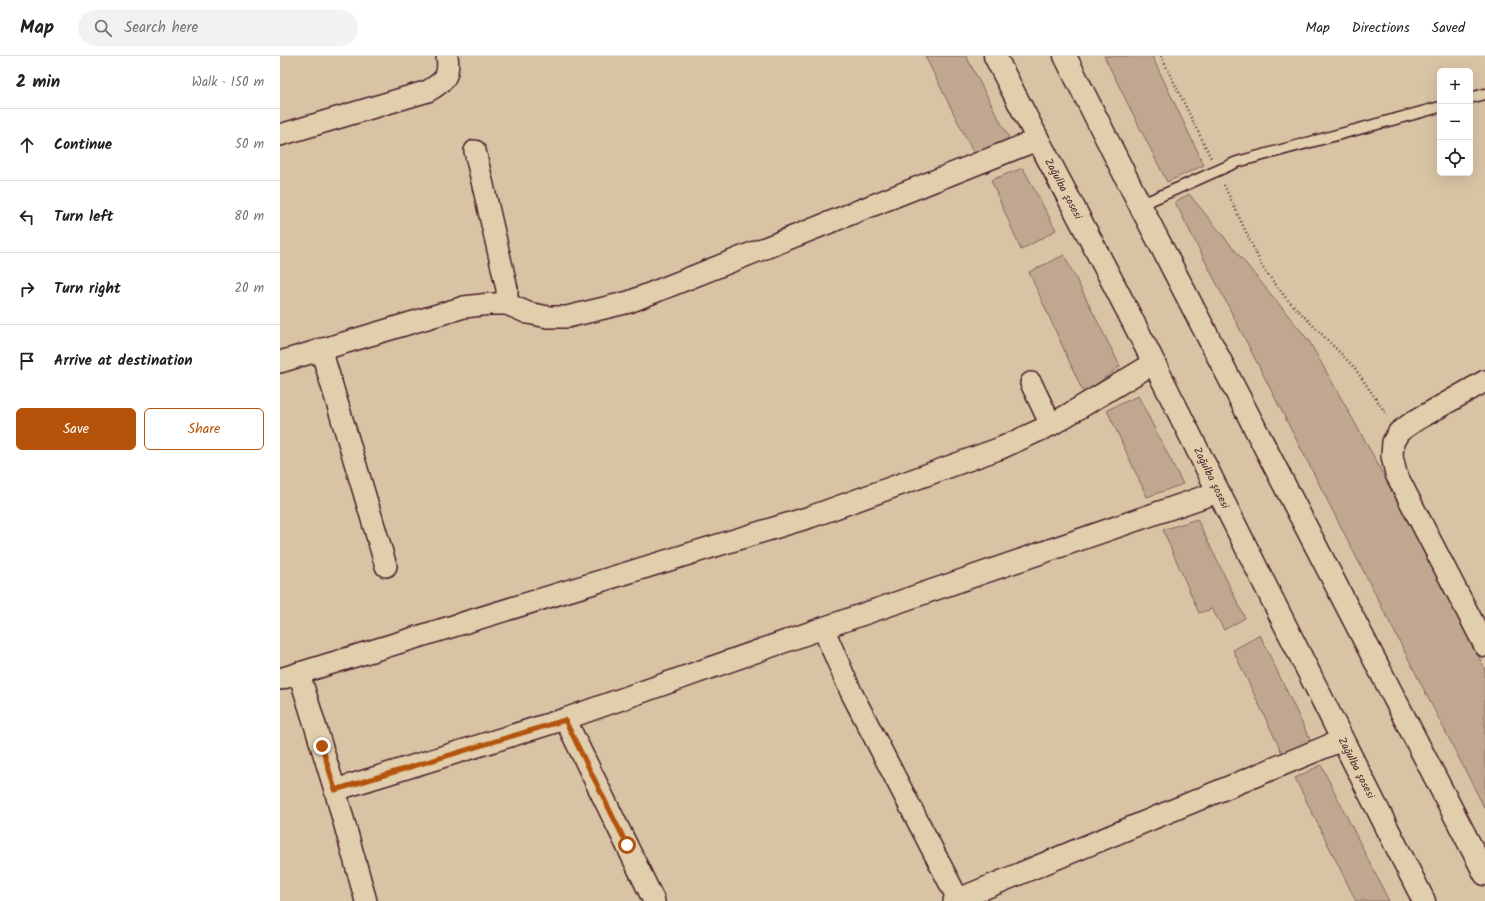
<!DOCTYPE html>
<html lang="en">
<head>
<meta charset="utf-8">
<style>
  body { margin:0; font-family:Kalam,sans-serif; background:#f2f2f2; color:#202124 }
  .controls { position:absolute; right:12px; top:12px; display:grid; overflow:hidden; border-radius:6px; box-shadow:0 4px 16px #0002 }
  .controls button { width:36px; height:36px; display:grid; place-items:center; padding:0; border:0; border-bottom:1px solid #e0e0e0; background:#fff; color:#202124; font:20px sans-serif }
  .stop { position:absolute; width:12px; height:12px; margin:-9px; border:3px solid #b45309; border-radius:50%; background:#fff }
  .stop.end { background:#b45309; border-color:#fff; box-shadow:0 1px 4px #0008 }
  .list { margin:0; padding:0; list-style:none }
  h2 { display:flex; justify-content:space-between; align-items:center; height:52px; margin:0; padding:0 16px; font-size:17px }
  h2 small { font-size:13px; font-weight:400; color:#757577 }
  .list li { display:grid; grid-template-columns:26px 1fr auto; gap:12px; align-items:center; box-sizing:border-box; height:72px; padding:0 16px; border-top:1px solid #e0e0e0 }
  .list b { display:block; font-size:15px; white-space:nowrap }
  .list em { font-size:13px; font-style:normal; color:#757577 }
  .actions { display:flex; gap:8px; padding:12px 16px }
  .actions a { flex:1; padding:9px 0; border:1px solid #b45309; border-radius:6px; text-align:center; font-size:14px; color:#b45309 }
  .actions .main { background:#b45309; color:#fff }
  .icon { flex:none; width:22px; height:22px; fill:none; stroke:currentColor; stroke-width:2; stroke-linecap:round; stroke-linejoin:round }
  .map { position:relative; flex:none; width:1205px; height:845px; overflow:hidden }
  header { display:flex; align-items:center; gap:24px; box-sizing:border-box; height:56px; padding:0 20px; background:#fff; border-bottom:1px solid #e0e0e0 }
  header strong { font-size:19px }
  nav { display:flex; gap:22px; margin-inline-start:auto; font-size:14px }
  .search { width:280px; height:36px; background:#f2f2f2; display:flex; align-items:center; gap:10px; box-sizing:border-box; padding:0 14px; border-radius:22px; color:#757577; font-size:15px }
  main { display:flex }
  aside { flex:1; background:#fff }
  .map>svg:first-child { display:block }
  .green { fill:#c0a890; stroke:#85645e }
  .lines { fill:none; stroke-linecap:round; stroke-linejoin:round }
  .lane-casing { stroke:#4a1f2b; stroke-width:13 }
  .street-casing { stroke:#4a1f2b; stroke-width:24 }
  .highway-casing { stroke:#4a1f2b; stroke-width:25 }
  .path { stroke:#4a1f2b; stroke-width:2.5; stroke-dasharray:1 3; stroke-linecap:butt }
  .lane { stroke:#e1ceac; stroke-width:10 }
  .street { stroke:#e1ceac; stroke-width:21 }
  .highway { stroke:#e1ceac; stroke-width:22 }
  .route { stroke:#b45309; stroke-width:5 }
  .labels { text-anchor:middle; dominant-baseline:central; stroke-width:3.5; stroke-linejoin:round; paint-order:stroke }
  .street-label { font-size:11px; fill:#4a1f2b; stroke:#e1ceac }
</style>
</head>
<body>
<header>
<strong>Map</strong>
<div class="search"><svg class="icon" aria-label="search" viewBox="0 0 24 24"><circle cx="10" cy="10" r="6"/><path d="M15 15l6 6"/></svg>Search here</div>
<nav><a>Map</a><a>Directions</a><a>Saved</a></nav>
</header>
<main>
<aside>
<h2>2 min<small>Walk · 150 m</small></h2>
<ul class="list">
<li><svg class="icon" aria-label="ahead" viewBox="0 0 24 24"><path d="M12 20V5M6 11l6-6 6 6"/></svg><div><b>Continue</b></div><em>50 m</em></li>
<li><svg class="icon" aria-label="left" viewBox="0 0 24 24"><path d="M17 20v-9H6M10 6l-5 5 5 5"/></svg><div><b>Turn left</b></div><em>80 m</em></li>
<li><svg class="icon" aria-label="right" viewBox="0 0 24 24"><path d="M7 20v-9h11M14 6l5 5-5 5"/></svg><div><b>Turn right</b></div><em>20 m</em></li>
<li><svg class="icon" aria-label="arrive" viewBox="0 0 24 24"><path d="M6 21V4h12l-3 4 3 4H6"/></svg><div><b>Arrive at destination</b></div></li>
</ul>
<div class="actions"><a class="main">Save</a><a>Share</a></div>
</aside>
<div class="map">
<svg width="1205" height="845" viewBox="0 0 1205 845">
  <rect width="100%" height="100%" fill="#d8c4a4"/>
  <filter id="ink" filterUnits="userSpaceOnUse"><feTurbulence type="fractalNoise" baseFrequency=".025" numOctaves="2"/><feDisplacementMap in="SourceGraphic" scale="8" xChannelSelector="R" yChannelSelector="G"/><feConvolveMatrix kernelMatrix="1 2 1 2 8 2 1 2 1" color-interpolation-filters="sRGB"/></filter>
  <g filter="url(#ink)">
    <g class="green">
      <path d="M645,0h41l43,82 -35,16z"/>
      <path d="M824,0h48l52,109 -37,17z"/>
      <path d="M743,112l33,62 -35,20 -30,-70z"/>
      <path d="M909,138l120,147 64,114 112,214v140l-310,-607z"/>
      <path d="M784,199l56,111 -36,28 -55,-122z"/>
      <path d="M858,340l45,88 -36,13 -40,-87z"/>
      <path d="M917,463l48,99 -21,12 -12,-21 -13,4 -36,-83z"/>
      <path d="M980,579l51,107 -28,13 -50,-105z"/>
      <path d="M1041,709l68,136h-33l-61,-123z"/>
    </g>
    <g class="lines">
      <g class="lane-casing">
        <g id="lane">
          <path d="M1190,42l15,-4"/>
          <path d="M860,149l97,-43 203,-55"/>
        </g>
      </g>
      <g class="street-casing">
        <g id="street">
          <path d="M0,79l148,-44c17,-10 22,-15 19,-35"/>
          <path d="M195,95l27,116 5,22v15"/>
          <path d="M41,293l65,217"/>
          <path d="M0,306l184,-55 26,-3h17l21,9 20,4h19l62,-15 408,-162"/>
          <path d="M1205,325l-72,41 -14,10 -6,10 -1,14 4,18 89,172"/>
          <path d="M751,327l20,42"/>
          <path d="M543,572l28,64 108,209"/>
          <path d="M19,617l36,117 31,111"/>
          <path d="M0,623l530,-162 191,-69 50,-23 103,-62"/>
          <path d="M285,663l89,182"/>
          <path d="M55,734l230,-71 258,-91 395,-136"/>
          <path d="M674,845l388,-161"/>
        </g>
      </g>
      <g class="highway-casing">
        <g id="highway">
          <path d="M715,0c52,103 108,205 160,309 90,178 178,358 269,536"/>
          <path d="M785,0l75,149 345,669"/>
        </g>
      </g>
      <g class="path">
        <path d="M881,0l50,102"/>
        <path d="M944,129l39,83 23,30 68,69 33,48"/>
      </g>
      <use href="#lane" class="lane"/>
      <use href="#street" class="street"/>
      <use href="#highway" class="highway"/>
    </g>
  </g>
  <g class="lines" filter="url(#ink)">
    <path class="route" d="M42,690l13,44 230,-70 62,125"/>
  </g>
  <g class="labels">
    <g class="street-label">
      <text transform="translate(783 133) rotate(62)">Zağulba şosesi</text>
      <text transform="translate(931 422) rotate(64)">Zağulba şosesi</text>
      <text transform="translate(1076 712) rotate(63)">Zağulba şosesi</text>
    </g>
  </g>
</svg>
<div class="controls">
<button>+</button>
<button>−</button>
<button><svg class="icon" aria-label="locate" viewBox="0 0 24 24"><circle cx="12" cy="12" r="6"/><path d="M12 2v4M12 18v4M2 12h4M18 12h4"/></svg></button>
</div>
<div class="stop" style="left:347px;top:789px"></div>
<div class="stop end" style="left:42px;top:690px"></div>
</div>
</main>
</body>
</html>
